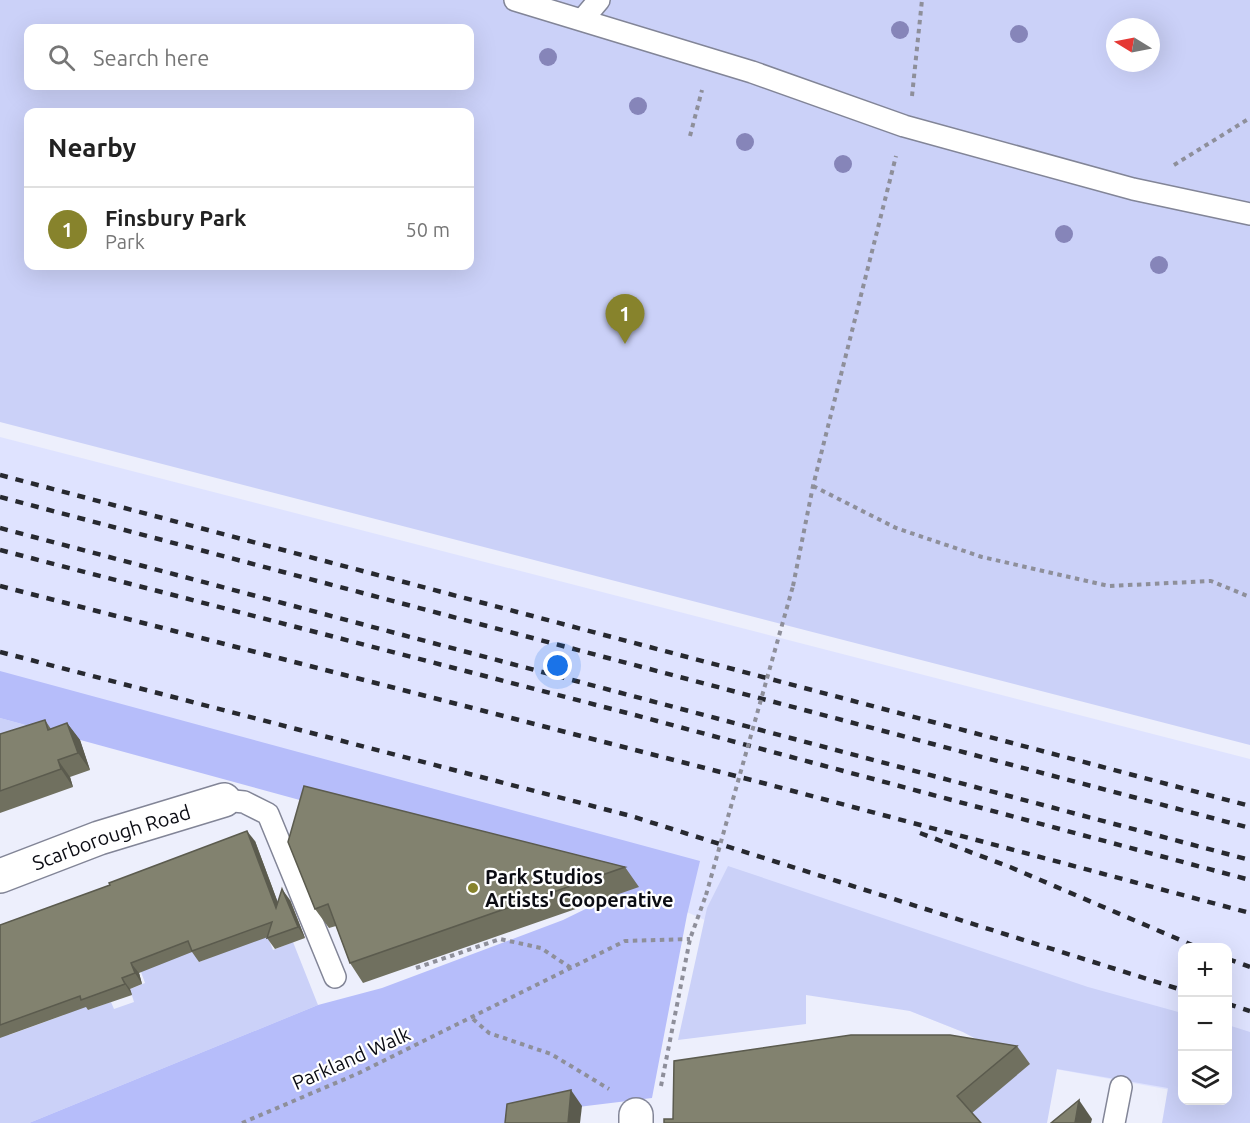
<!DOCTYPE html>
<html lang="en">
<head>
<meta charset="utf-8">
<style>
  body { margin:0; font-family:Ubuntu,sans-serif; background:#f6f6f6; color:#222 }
  .controls { position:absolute; right:18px; bottom:18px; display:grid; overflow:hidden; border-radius:12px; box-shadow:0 6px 24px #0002 }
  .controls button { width:54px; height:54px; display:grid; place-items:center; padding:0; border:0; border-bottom:2px solid #e0e0e0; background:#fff; color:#222; font:30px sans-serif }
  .compass { position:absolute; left:1106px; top:18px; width:54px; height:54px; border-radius:50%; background:#fff; box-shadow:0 6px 24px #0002; rotate:280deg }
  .you { position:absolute; left:558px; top:666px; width:21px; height:21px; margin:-15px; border:4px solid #fff; border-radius:50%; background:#1a73e8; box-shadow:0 0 0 9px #1a73e833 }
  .badge { display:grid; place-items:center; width:39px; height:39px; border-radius:50%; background:#87832c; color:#fff; font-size:20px; font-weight:700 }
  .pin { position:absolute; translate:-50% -50px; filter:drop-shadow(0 2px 3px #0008) }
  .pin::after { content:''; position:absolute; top:32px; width:21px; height:18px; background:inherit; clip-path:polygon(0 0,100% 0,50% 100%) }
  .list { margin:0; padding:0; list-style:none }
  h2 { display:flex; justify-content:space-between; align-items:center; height:78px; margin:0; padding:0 24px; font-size:26px }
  h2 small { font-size:20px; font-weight:400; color:#767676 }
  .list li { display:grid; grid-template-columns:39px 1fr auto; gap:18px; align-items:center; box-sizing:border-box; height:84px; padding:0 24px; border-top:2px solid #e0e0e0 }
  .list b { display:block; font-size:22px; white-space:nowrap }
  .list p { margin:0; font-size:20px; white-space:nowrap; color:#767676 }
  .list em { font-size:20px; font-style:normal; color:#767676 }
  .icon { flex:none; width:33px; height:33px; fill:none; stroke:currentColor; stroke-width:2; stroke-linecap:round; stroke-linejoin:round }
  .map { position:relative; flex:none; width:1250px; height:1123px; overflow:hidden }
  .search { position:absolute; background:#fff; box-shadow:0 6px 24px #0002; left:24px; top:24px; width:450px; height:66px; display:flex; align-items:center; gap:15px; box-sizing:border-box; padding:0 21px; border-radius:12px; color:#767676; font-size:22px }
  .panel { position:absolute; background:#fff; box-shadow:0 6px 24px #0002; left:24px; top:108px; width:450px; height:162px; border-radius:12px }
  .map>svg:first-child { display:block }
  .built { fill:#dfe3ff }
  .green { fill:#cbd1f8; fill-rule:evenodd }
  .forest { fill:#b6bdfa }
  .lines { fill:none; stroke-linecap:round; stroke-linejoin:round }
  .service-casing { stroke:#828597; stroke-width:24 }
  .minor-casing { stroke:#828597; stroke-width:36 }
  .path { stroke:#8e8f9a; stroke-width:4; stroke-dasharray:4.5 4.5; stroke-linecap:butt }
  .service { stroke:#fff; stroke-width:21 }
  .minor { stroke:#fff; stroke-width:33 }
  .rail { stroke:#272930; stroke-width:4.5; stroke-dasharray:8 8; stroke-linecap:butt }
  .path-bridge { stroke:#8e8f9a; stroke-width:4; stroke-dasharray:4.5 4.5; stroke-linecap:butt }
  .tree { fill:#8685b9 }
  .wall { fill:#70705f }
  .shaded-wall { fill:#5b5b4e }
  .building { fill:#82826f; stroke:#5b5b4e; stroke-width:1.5 }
  .poi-dot { fill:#87832c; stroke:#fff; stroke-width:2 }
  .labels { text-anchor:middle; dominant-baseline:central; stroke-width:4.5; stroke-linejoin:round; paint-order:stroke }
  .street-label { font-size:20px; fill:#0b0c13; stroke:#fff }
  .poi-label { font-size:20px; font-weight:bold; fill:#0b0c13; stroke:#fff; text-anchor:start }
</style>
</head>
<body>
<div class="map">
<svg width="1250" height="1123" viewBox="0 0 1250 1123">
  <rect width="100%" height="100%" fill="#edeffc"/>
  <path class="built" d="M0,437l1250,322v347l-22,-6v-152h-46v144l-160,-29 -59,-31 -53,-21 -293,-130 -617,-163z"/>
  <g class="green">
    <path d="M0,0h1250v745l-1250,-323zM1115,27h36v36h-36zM28,28h442v58h-442zM28,112h442v154h-442z"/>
    <path d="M0,718l80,22 -20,7 -60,2z"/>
    <path d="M728,866l360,121 94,26v87h46v-75l22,7v91h-88l6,-35 -111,-19 -10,54h-87l62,-60 -59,-31 -53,-21 -104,-16v29l-128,16 29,-132z"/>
    <path d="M187,929l12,33 68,-27 6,15 20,-8 25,63 -289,118h-29v-114l9,26 55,-20 10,-44 14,39 23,-8 3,7 20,-7 -4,-13 15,-6 -4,-11z"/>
  </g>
  <path class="forest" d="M0,671l700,190 -13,54 -35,183 -74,9 -71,16h-478l289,-118 64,-17 181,-68 51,-25 3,-14 -299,-76 -318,-87z"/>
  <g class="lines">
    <g class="service-casing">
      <g id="service">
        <path d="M515,0l237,72 152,54 229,63 117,25"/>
        <path d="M583,19l16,-19"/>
        <path d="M224,800l20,2 24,12 67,163"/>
        <path d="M1114,1123l7,-36"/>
      </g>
    </g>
    <g class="minor-casing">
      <g id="minor">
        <path id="s1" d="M0,876l99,-38 125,-38"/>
        <path d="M636,1123v-8"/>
      </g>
    </g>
    <g class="path">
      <path d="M912,96l10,-96"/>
      <path d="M690,136l12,-46"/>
      <path d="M1174,165l76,-47"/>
      <path d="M813,486l83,42 86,29 127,29 102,-5 39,16"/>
      <path d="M793,586l20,-100 83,-330"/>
      <path d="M416,968l84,-29 41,9 30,20"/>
      <path d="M473,1019l16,14 62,21 58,35"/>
      <path d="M661,1086l29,-147 16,-44"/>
      <path d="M242,1123l117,-50 266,-132 65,-2"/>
    </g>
    <use href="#service" class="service"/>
    <use href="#minor" class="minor"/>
    <g class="rail">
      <path d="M0,475l1250,331"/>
      <path d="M0,497l1250,331"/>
      <path d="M0,528l1250,332"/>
      <path d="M0,550l631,164 619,166"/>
      <path d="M0,586l763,197 487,130"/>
      <path d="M0,652l631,164 551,174"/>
      <path d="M920,833l90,34 189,81"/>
      <path d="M1228,959l22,8"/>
      <path d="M1228,1004l22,7"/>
    </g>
    <path class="path-bridge" d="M706,895l87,-309"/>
  </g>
  <g class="tree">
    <circle cx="900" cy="30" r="9"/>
    <circle cx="1019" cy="34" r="9"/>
    <circle cx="548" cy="57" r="9"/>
    <circle cx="638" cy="106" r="9"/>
    <circle cx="745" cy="142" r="9"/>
    <circle cx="843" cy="164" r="9"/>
    <circle cx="1064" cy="234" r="9"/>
    <circle cx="1159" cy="265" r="9"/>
  </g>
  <g class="wall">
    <path d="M45,720l6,9 16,-6 13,17 10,30 -20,7 3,10 -73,26v-79z"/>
    <path d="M255,841l23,62 12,-3 15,38 -30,11 -8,-11 1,-1 -69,25 -7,-10 -53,21 3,11 -12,5 2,6 -44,15 -2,-3 -86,31v-113z"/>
    <path d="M288,842l337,25 14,20 -276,96 -13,-20 -14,-37 -7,2 -14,-19z"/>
    <path d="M1017,1046l13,18 -58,49 -299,6z"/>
  </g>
  <g class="shaded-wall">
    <path d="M67,723l13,17 10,30 -12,-17z"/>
    <path d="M58,760l12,17 3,10 -12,-18z"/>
    <path d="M247,831l8,10 29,78 -8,-11z"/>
    <path d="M282,889l8,11 15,38 -7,-11z"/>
    <path d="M131,963l8,10 3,11 -7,-11z"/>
    <path d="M122,978l8,11 2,6 -7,-11z"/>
    <path d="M571,1090l11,16 -2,17h-12z"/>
    <path d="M1079,1100l13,19 -1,4h-16z"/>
  </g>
  <g class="building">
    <path d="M45,720l3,10 19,-7 11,30 -20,7 3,9 -61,22v-57z"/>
    <path d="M304,786l321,81 -275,96 -22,-59 -13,5 -27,-67z"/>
    <path d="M247,831l29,77 6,-19 16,38 -31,11 5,-16 -80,29 -4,-10 -57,22 4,10 -13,5 3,6 -44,16 -1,-4 -80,29v-100l110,-40 -1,-2z"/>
    <path d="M851,1035h99l67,11 -60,50 24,27h-317v-4h9l1,-58z"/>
    <path d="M571,1090l-3,33h-63l2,-19z"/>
    <path d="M1079,1100l-4,23h-24z"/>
  </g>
  <circle class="poi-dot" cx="473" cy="888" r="6"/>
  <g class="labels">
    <g class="street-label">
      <text stroke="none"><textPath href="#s1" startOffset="118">Scarborough Road</textPath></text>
      <text transform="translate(351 1058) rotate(-24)">Parkland Walk</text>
    </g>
    <g class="poi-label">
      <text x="485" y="876">Park Studios<tspan x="485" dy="23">Artists' Cooperative</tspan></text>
    </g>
  </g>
</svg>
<div class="controls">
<button>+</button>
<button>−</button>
<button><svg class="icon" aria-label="layers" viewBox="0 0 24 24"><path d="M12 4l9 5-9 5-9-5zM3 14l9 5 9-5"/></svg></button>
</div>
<svg class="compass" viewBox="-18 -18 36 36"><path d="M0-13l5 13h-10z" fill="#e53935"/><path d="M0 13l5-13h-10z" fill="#767676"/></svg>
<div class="you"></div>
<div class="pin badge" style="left:625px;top:344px">1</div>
<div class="search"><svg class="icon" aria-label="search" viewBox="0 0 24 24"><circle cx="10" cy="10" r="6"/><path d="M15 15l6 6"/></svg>Search here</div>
<section class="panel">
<h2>Nearby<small></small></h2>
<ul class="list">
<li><span class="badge">1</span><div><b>Finsbury Park</b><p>Park</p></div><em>50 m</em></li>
</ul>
</section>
</div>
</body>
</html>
